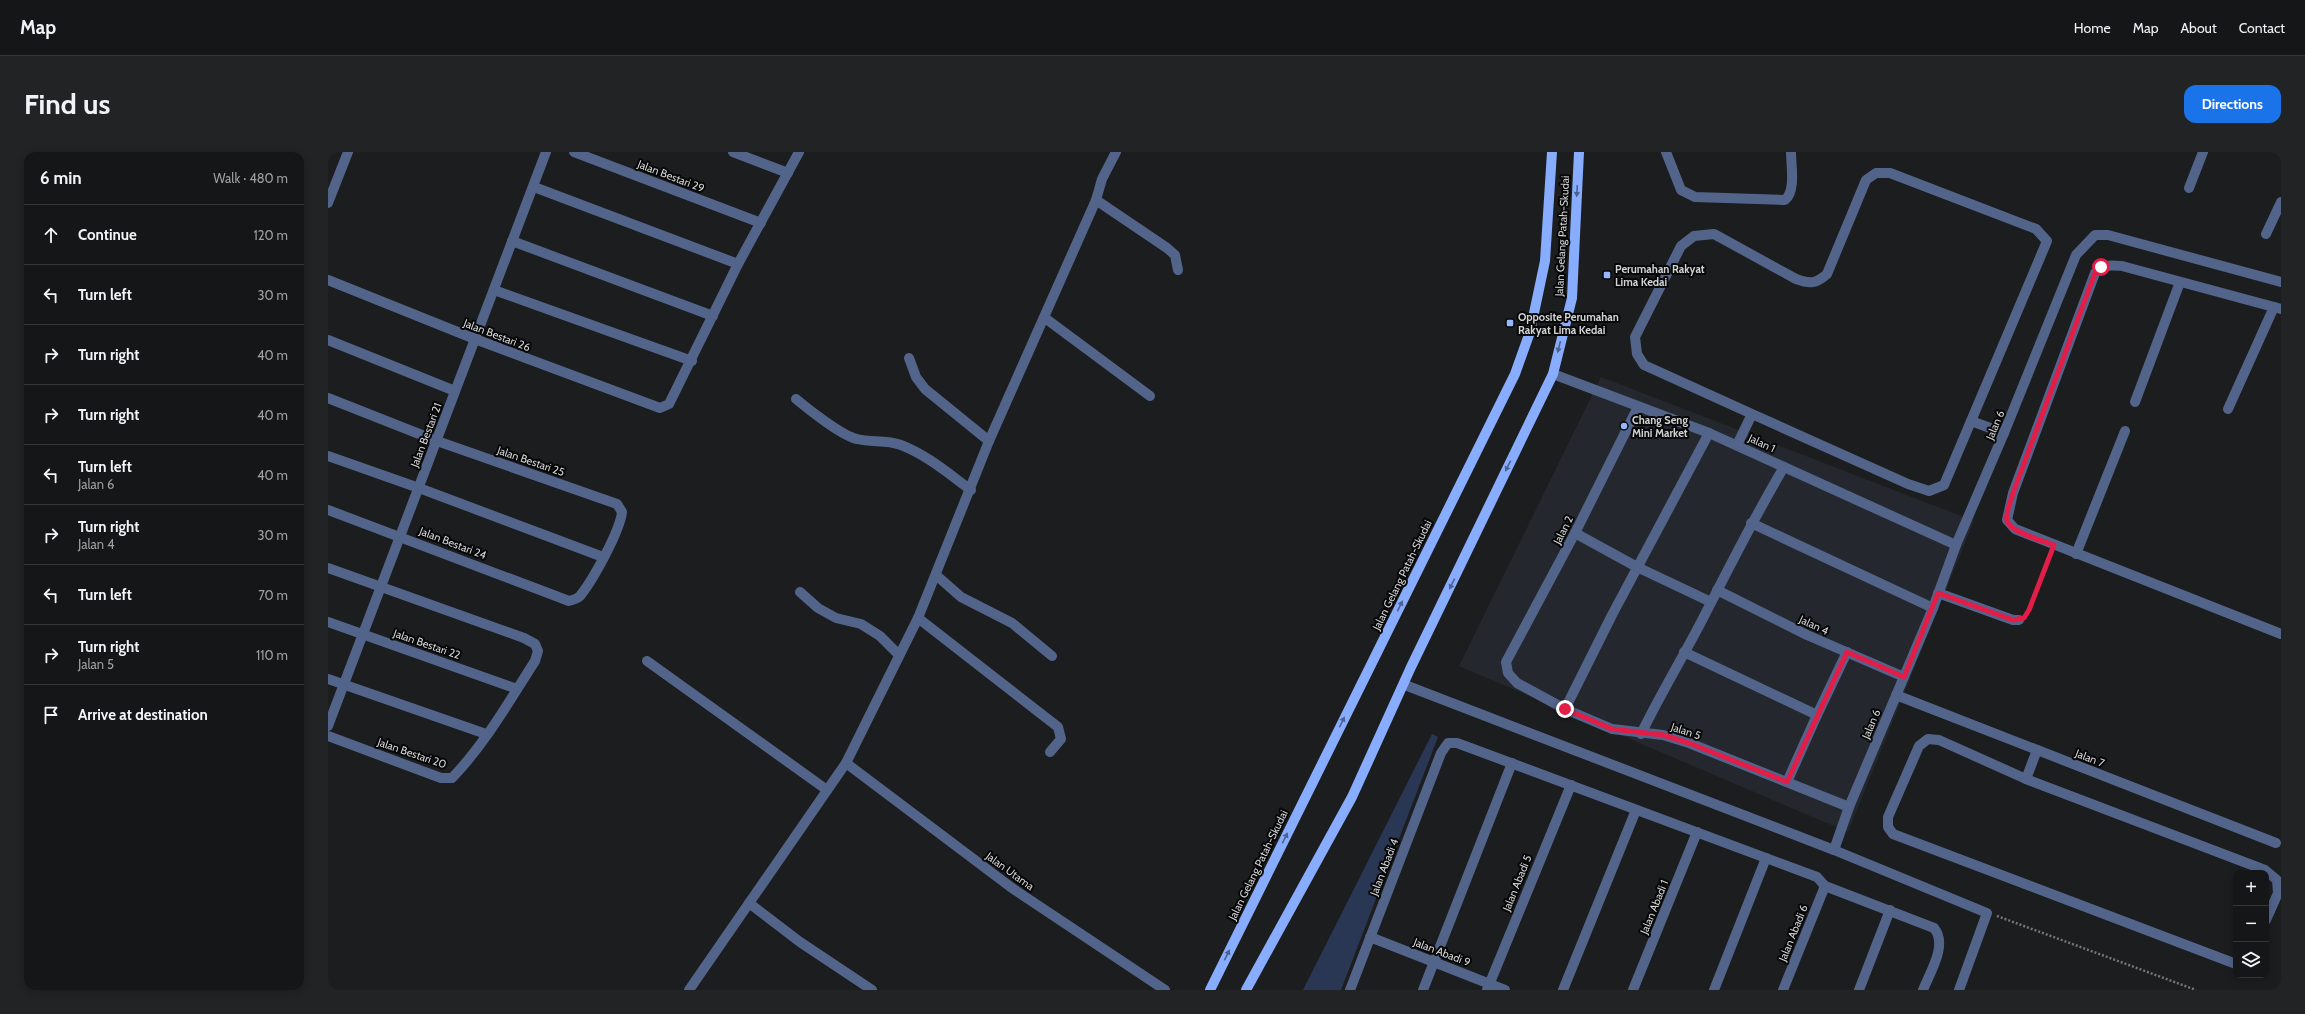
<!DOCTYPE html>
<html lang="en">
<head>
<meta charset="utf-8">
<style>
  body { margin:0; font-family:Cabin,sans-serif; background:#222324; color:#f1f3f6 }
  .controls { position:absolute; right:12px; bottom:12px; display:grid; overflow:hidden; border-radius:8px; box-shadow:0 2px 10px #0003 }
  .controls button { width:36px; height:36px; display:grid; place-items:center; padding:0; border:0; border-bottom:1px solid #343536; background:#151617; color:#f1f3f6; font:20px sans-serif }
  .stop { position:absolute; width:12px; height:12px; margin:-9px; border:3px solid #e11d48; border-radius:50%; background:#fff }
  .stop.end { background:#e11d48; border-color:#fff; box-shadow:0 1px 4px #0008 }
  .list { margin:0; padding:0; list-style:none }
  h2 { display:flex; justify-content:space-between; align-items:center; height:52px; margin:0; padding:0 16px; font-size:17px }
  h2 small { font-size:13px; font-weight:400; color:#9d9fa1 }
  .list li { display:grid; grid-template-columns:26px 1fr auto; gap:12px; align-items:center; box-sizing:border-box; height:60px; padding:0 16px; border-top:1px solid #343536 }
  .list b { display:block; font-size:15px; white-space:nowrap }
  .list p { margin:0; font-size:13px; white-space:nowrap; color:#9d9fa1 }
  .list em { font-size:13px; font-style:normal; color:#9d9fa1 }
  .icon { flex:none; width:22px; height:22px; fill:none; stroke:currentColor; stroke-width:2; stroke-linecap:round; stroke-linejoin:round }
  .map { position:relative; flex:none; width:1953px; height:838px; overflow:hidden; border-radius:12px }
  header { display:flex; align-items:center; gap:24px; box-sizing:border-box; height:56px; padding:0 20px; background:#151617; border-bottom:1px solid #343536 }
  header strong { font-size:19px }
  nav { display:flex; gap:22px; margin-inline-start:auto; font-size:14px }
  .intro { display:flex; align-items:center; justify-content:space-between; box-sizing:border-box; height:96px; padding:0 24px }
  h1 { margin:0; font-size:28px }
  .button { padding:10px 18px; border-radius:12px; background:#1a73e8; color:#fff; font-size:14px; font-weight:700 }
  main { display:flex; gap:24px; padding:0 24px }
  aside { flex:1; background:#151617; border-radius:12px; box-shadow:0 2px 10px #0003 }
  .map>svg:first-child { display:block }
  .built { fill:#24282e }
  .green { fill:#2a3754 }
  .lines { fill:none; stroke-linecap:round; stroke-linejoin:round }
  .path { stroke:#757678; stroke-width:2.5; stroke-dasharray:2 2; stroke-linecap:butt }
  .minor { stroke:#53648b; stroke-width:10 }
  .major { stroke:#88acfe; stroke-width:10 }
  .oneway { fill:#4e628f }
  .route { stroke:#e11d48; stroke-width:5 }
  .poi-dot { fill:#96b6fd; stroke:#070708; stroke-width:1.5 }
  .labels { text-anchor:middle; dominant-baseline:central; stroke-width:4; stroke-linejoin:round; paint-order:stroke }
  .street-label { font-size:11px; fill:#d2d3d5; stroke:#070708 }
  .poi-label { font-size:11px; font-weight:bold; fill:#d2d3d5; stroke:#070708; text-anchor:start }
</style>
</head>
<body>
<header>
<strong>Map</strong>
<nav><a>Home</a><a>Map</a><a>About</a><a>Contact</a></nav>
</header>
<div class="intro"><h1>Find us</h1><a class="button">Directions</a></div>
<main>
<aside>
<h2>6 min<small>Walk · 480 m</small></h2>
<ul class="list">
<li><svg class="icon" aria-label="ahead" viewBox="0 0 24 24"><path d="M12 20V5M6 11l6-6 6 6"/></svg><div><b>Continue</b></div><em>120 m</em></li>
<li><svg class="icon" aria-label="left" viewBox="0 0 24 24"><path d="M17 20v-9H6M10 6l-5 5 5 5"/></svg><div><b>Turn left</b></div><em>30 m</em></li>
<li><svg class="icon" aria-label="right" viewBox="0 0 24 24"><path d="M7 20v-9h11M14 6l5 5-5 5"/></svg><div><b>Turn right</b></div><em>40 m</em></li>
<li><svg class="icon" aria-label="right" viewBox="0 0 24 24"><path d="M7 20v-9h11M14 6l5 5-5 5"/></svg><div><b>Turn right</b></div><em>40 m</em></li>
<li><svg class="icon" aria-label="left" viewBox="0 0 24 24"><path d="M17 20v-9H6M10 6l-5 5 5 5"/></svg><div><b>Turn left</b><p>Jalan 6</p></div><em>40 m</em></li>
<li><svg class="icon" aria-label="right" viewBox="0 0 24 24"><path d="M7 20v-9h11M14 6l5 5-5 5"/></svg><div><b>Turn right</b><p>Jalan 4</p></div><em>30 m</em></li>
<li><svg class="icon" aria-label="left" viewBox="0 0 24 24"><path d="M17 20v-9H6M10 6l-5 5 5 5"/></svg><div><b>Turn left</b></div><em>70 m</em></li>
<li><svg class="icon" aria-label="right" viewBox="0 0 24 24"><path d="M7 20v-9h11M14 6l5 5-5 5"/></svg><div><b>Turn right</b><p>Jalan 5</p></div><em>110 m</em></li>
<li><svg class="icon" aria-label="arrive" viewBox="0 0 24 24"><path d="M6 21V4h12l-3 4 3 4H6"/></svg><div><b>Arrive at destination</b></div></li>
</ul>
</aside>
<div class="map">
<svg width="1953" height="838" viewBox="0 0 1953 838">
  <rect width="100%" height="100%" fill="#1c1d1f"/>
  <path class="built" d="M1273,225l373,144 -126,311 -389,-166z"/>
  <path class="green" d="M1104,582l6,3 -97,253h-38z"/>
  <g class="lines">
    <g class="path">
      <path d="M1699,462l23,-59"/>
      <path d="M1669,764l199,74"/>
    </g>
    <g class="minor">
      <path d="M246,0l187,71"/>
      <path d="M405,0l55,21"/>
      <path d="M1338,0l15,38 14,7 90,3c11,-9 6,-35 6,-48"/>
      <path d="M206,35l204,77"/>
      <path d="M1861,36l14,-36"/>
      <path d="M768,48l71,48 8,7 3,15"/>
      <path d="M0,51l20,-51"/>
      <path d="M1938,82l15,-32"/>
      <path d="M184,89l201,75"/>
      <path d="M0,128l147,59 185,69 9,-4 69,-140 61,-112"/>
      <path d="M166,138l198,71"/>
      <path d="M1953,157l-159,-43c-12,-1 -19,-2 -27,7l-82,220 -6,27 8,9 266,105"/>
      <path d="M717,166l105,78"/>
      <path d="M0,188l127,51"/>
      <path d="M581,206l7,19 9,12 64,52"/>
      <path d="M1225,222l156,59 247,112"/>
      <path d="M0,246l109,43 180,63 5,8c-2,19 -29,68 -42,84 -3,3 -7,4 -11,5l-241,-91"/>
      <path d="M468,247c12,10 46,37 61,40 15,4 28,0 44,6 26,10 48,29 70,45"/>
      <path d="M1807,250l45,-120"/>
      <path d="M1310,255l-63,126 -69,129 2,11 9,10 48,26 47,20 51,6 26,8 160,64"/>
      <path d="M1900,257l46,-102"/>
      <path d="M1643,269l33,12"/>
      <path d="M1409,293l15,-31 -108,-49 -7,-11 -2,-17 46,-91 13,-10 20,-2 82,45c14,5 20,5 31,-5l39,-94 10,-7h14l146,56 11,12 -103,244 -15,6 -21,-7 -156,-70"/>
      <path d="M0,304l91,32 184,69"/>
      <path d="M1423,371l182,85"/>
      <path d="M1247,381l62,34 74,35"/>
      <path d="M1748,402l49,-123"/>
      <path d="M0,416l196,70 11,6 3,7 -3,10c-25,39 -50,83 -83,117h-11l-113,-42"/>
      <path d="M608,423l25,22 51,26 40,33"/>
      <path d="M1389,438l90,45 97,42"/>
      <path d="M472,440l18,16 18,10 25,6 19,12 19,19"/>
      <path d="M1610,441l75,27h6"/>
      <path d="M590,466l140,109 3,12 -11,13"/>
      <path d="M0,470l189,67"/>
      <path d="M1356,500l133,63 30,-63"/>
      <path d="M319,509l180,129"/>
      <path d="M0,527l158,55"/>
      <path d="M1077,533l429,165 153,63 -28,77"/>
      <path d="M1568,543l380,148"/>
      <path d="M1237,557l47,-94 97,-182"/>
      <path d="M0,574l218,-574"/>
      <path d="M1313,582c18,-37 39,-72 58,-108 28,-54 54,-107 85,-159"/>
      <path d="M518,611l166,125 153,102"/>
      <path d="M1698,627l11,-29"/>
      <path d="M1459,630l30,-67"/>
      <path d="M1506,698l15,-43 84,-199 23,-63 48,-112 72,-178 19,-20h13l173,47"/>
      <path d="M421,751l51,39 72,48"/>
      <path d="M1042,785l135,53"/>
      <path d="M1908,812l-343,-130 -5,-7v-10l31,-71 9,-7 11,1 87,39 239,91 12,10 1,13 -12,27"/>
      <path d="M361,838l157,-227 72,-145 71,-177 107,-241 6,-21 14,-27"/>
      <path d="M1022,838l91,-237 7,-10h9l360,134 8,9 109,42c14,17 -4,44 -11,62"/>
      <path d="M1095,838l89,-227"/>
      <path d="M1159,838l84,-205"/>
      <path d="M1235,838l73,-180"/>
      <path d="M1305,838l64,-158"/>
      <path d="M1386,838l52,-132"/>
      <path d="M1455,838l42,-104"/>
      <path d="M1531,838l31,-80"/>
    </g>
    <g class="major">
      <path d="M882,838l305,-616 15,-42 15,-71 7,-109"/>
      <path d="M918,838l106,-193 59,-130 142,-293 19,-76 7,-146"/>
    </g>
  </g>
  <defs><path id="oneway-solid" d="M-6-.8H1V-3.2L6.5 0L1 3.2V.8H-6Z"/></defs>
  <g class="oneway">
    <use href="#oneway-solid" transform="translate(1249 39) rotate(93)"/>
    <use href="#oneway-solid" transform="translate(1231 195) rotate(104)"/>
    <use href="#oneway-solid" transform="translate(1180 314) rotate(116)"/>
    <use href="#oneway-solid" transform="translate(1124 432) rotate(116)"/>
    <use href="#oneway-solid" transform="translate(1072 454) rotate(-64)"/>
    <use href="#oneway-solid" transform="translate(1014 570) rotate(-64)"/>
    <use href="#oneway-solid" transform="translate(957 686) rotate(-64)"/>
    <use href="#oneway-solid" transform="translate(899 803) rotate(-64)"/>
  </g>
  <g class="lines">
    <path class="route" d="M1237,557l47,20 51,6 26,8 98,39 60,-130 57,25 34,-84 75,27 11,-2 5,-8 25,-65c-11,-4 -44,-13 -47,-24 -2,-8 4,-20 6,-28l82,-220 6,-6"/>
  </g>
  <g class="poi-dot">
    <rect x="1275" y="119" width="8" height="8" rx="2"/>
    <rect x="1178" y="167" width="8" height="8" rx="2"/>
    <circle cx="1296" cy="274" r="4"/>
  </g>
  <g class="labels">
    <g class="street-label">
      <text transform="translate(343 24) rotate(21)">Jalan Bestari 29</text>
      <text transform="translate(1234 84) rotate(-87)">Jalan Gelang Patah-Skudai</text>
      <text transform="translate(169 183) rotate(21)">Jalan Bestari 26</text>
      <text transform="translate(1667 273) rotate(-67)">Jalan 6</text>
      <text transform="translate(98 283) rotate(-69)">Jalan Bestari 21</text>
      <text transform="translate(1434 291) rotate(25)">Jalan 1</text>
      <text transform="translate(203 309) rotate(19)">Jalan Bestari 25</text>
      <text transform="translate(1235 378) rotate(-63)">Jalan 2</text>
      <text transform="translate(125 391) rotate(21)">Jalan Bestari 24</text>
      <text transform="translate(1074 423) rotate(-64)">Jalan Gelang Patah-Skudai</text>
      <text transform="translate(1486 473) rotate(25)">Jalan 4</text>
      <text transform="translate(99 492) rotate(19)">Jalan Bestari 22</text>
      <text transform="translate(1543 572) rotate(-67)">Jalan 6</text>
      <text transform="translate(1358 579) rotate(18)">Jalan 5</text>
      <text transform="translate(84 601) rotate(19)">Jalan Bestari 20</text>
      <text transform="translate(1762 606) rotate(21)">Jalan 7</text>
      <text transform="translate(930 713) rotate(-64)">Jalan Gelang Patah-Skudai</text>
      <text transform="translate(1056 715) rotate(-69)">Jalan Abadi 4</text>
      <text transform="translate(682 719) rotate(36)">Jalan Utama</text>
      <text transform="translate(1189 731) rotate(-68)">Jalan Abadi 5</text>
      <text transform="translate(1326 755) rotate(-68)">Jalan Abadi 1</text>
      <text transform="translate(1465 781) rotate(-68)">Jalan Abadi 6</text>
      <text transform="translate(1114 800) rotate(21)">Jalan Abadi 9</text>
    </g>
    <g class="poi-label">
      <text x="1287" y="117">Perumahan Rakyat<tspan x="1287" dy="13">Lima Kedai</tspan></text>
      <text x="1190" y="165">Opposite Perumahan<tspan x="1190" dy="13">Rakyat Lima Kedai</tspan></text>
      <text x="1304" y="268">Chang Seng<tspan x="1304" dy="13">Mini Market</tspan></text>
    </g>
  </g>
</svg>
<div class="controls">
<button>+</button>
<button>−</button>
<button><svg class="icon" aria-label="layers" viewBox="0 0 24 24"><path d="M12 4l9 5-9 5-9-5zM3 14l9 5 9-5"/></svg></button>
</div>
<div class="stop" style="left:1773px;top:115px"></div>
<div class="stop end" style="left:1237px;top:557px"></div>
</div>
</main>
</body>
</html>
